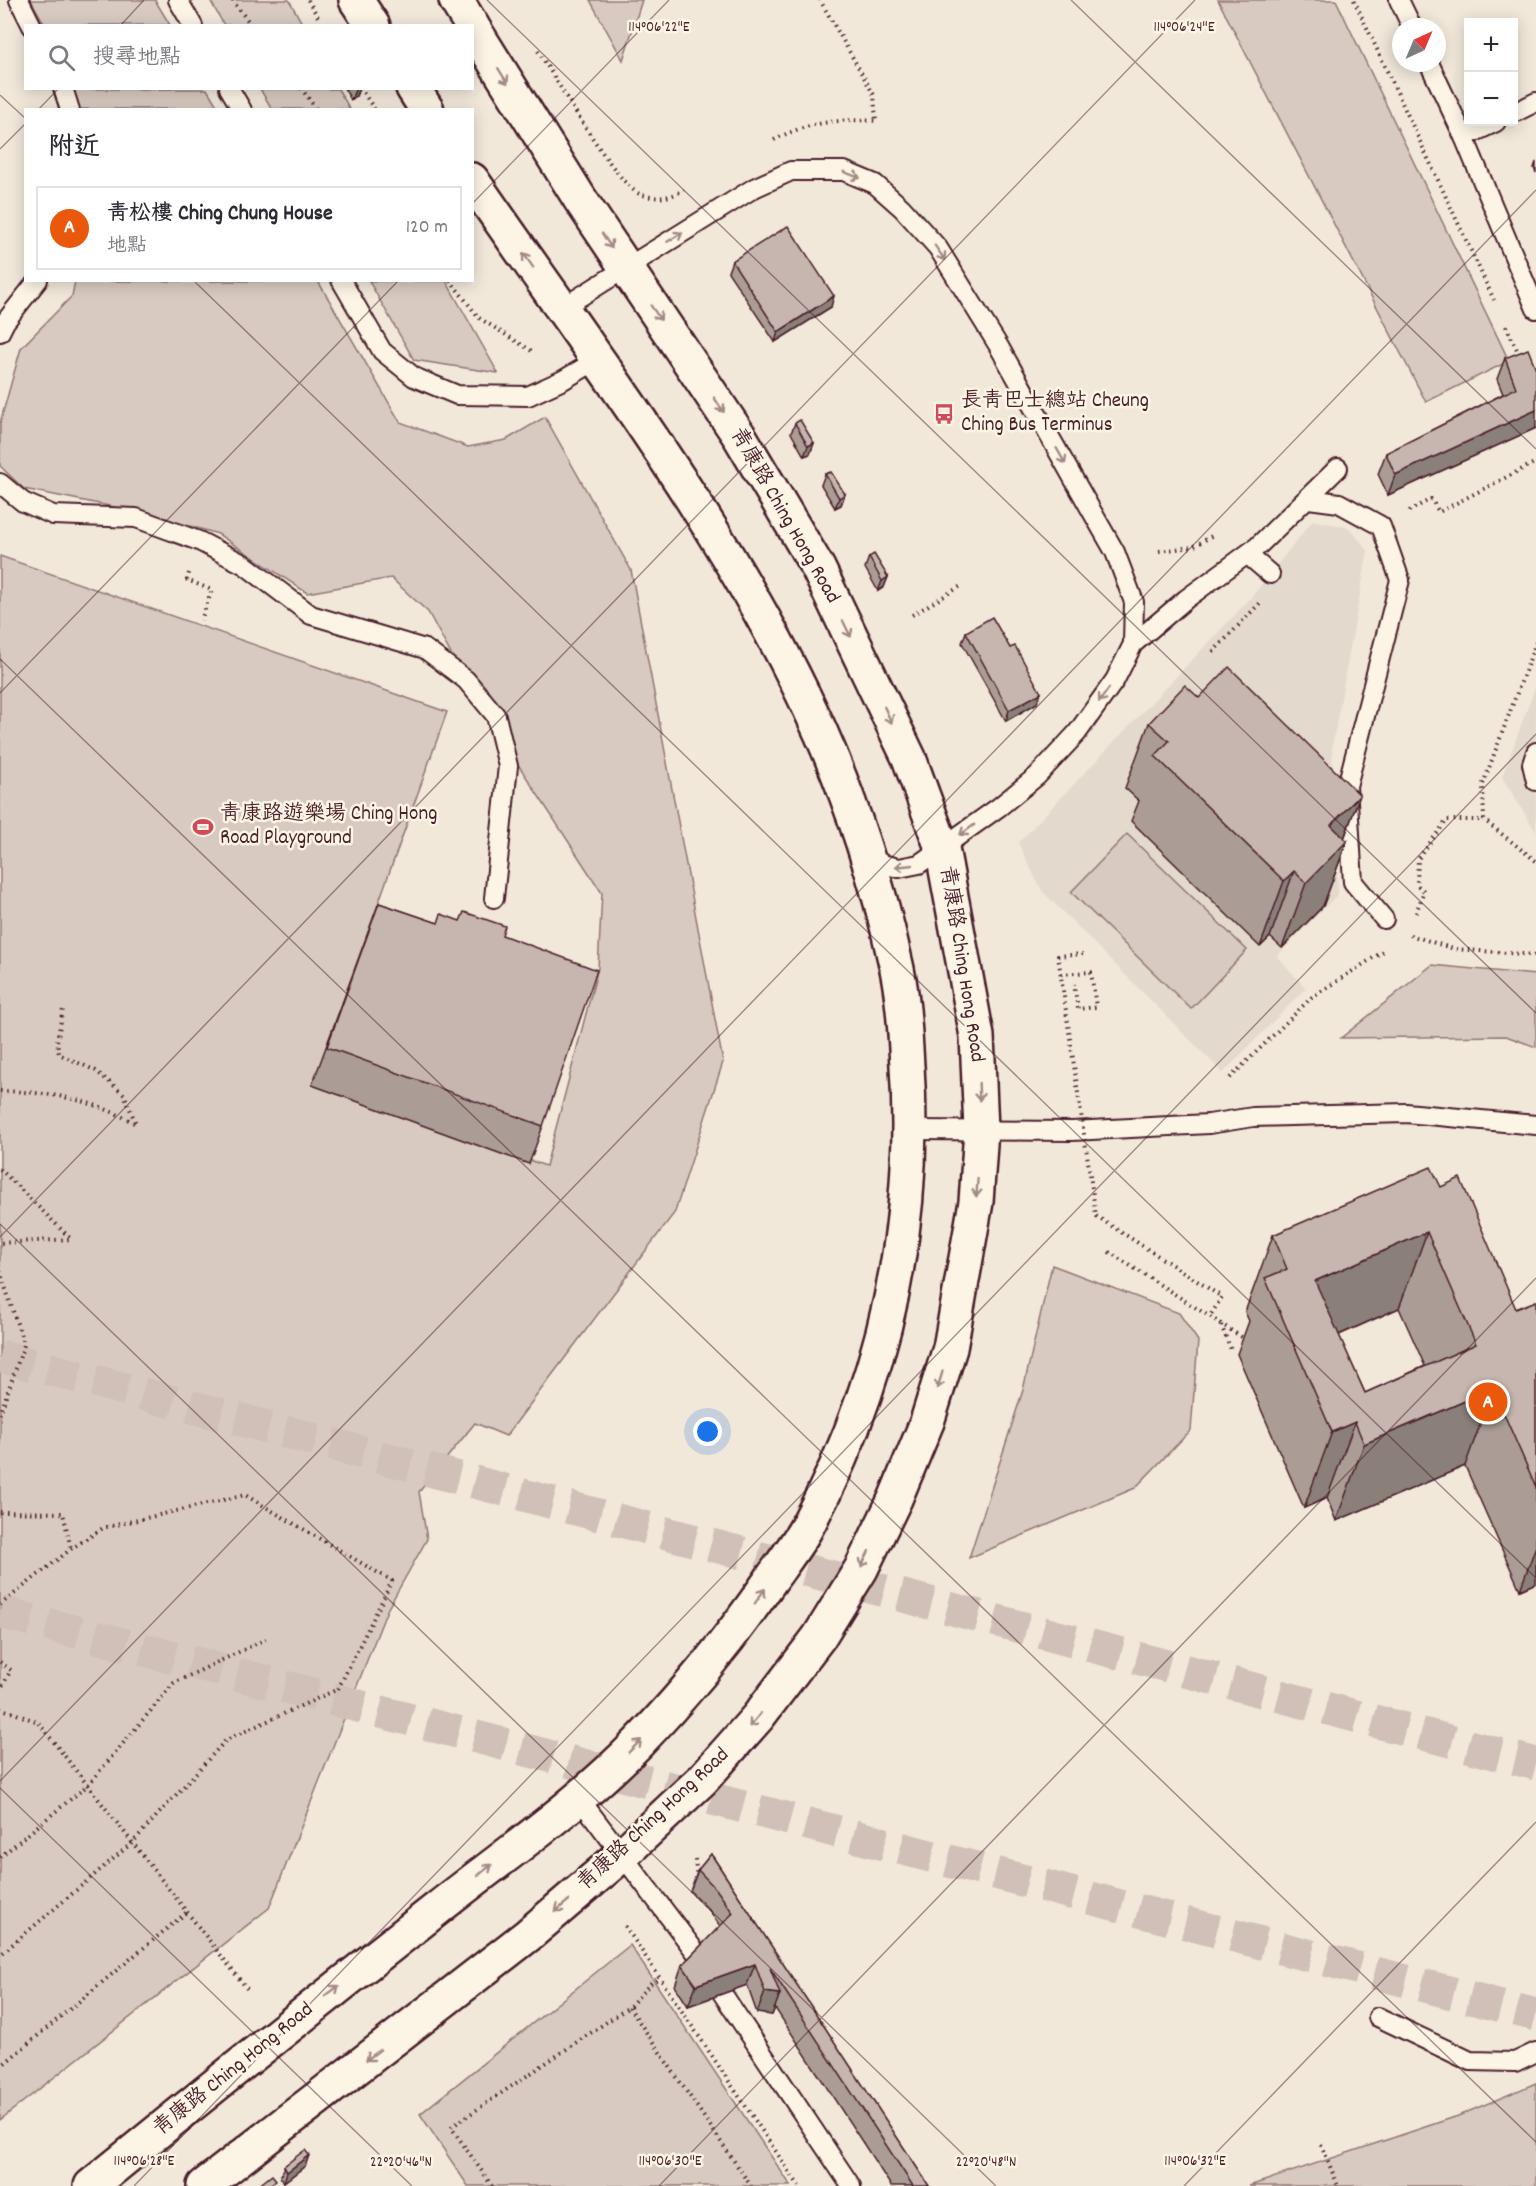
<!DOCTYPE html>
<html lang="zh-TW">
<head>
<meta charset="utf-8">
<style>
  body { margin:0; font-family:Dekko,"LXGW WenKai TC",sans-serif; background:#f2f2f3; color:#2b2b33 }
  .controls { position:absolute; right:18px; top:18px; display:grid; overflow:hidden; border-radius:0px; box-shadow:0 3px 15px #0003 }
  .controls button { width:54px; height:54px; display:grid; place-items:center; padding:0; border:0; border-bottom:2px solid #e1e1e2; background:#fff; color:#2b2b33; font:30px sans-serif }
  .compass { position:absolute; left:1392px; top:18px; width:54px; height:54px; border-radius:50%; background:#fff; box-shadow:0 3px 15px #0003; rotate:44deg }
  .you { position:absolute; left:708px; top:1432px; width:21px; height:21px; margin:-15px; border:4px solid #fff; border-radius:50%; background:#1a73e8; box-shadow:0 0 0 9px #1a73e833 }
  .badge { display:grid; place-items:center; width:39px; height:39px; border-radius:50%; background:#ea580c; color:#fff; font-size:20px; font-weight:700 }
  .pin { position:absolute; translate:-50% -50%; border:3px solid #fff; box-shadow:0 2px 6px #0006 }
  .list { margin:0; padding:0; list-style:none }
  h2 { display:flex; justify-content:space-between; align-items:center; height:78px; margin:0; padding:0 24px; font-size:26px }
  h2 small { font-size:20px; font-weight:400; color:#7c7c81 }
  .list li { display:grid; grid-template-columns:39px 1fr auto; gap:18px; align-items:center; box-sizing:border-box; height:84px; margin:0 12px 12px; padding:0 12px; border:2px solid #e1e1e2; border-radius:0px }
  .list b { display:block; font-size:22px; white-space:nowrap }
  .list p { margin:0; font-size:20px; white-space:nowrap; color:#7c7c81 }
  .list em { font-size:20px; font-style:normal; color:#7c7c81 }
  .icon { flex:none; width:33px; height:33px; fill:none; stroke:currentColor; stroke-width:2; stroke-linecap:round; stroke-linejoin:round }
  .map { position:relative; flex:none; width:1536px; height:2186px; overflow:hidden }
  .search { position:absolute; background:#fff; box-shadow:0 3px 15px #0003; left:24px; top:24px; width:450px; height:66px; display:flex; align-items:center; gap:15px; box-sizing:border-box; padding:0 21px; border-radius:0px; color:#7c7c81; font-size:22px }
  .panel { position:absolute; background:#fff; box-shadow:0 3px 15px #0003; left:24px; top:108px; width:450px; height:174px; border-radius:0px }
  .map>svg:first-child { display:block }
  .built { fill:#e4d9cd }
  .green { fill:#d8cac0; stroke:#917476; stroke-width:1.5 }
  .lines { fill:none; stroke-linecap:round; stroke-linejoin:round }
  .motorway-tunnel { stroke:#d0c0b7; stroke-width:33; stroke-dasharray:33 16; stroke-linecap:butt }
  .service-casing { stroke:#4a1f2b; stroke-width:22 }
  .secondary-casing { stroke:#4a1f2b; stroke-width:38 }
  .path { stroke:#4a1f2b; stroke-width:4; stroke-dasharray:1.5 4.5; stroke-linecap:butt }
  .service { stroke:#fcf5e5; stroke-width:18 }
  .secondary { stroke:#fcf5e5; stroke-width:33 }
  .path-bridge { stroke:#4a1f2b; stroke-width:4; stroke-dasharray:1.5 4.5; stroke-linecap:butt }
  .wall { fill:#ab9d96; stroke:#4a1f2b; stroke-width:1.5; fill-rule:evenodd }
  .shaded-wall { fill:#8b7f7a; stroke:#4a1f2b; stroke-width:1.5 }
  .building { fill:#c7b6af; stroke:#4a1f2b; stroke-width:1.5; fill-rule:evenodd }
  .oneway { stroke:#a38a88 }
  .ticks { fill:none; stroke:#4a1f2b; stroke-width:1.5; stroke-opacity:0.45 }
  .labels { text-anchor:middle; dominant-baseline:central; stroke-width:5; stroke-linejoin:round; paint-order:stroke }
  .poi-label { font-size:21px; fill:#4a1f2b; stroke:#fcf5e5; text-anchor:start }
  .street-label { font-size:21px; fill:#4a1f2b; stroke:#fcf5e5 }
  .ticks-label { font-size:15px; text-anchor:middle; fill:#4a1f2b; stroke:#fcf5e5; stroke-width:5; stroke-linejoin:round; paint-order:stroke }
</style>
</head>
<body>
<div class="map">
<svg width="1536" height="2186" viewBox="0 0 1536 2186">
  <rect width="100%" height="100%" fill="#f1e8da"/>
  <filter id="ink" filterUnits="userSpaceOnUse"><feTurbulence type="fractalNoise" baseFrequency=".0167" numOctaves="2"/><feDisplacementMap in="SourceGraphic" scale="12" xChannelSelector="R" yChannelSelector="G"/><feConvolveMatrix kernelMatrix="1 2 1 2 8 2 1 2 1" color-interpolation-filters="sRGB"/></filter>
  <g filter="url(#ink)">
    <g class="built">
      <path d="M1313,520l36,8 19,22 -36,198 6,146 -61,62 29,32 -83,85 -181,-182 -24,-48 231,-243z"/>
      <path d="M1536,685v147l-34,-55z"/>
    </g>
    <g class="green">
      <path d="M31,0h124l15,25h-125z"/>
      <path d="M210,0h79l14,25h-79z"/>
      <path d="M590,0h52l-19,60z"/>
      <path d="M1218,0h118l173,361 -83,41z"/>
      <path d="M72,89h135l12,20h-140z"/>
      <path d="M260,89h78l12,20h-78z"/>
      <path d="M75,281h243l82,141 68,25 38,-7 39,-23 86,153 92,492 -48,150 -169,224 -31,-13 -56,69 8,47 -40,71 -118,298 -269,212v-1564l447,156 -134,373 233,81 52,-198 4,-75 -126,-193 -48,-88 -37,-34 -84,15 -89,-59 -73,-21 -121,-24 -24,-23v-43l21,-75 51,-52z"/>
      <path d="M369,281h77l52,92 -84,-13z"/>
      <path d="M1127,834l120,116 -56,59 -120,-117z"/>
      <path d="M1432,965l104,10v72l-30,-11 -165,2z"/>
      <path d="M1052,1265l127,48 19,28 -7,89 -56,58 -166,70 54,-168z"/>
      <path d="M630,1945l161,241h-323l-48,-72z"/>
      <path d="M1536,2083v103h-287l209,-70z"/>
    </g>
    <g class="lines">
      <g class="motorway-tunnel">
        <path d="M0,1356l1536,408"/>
        <path d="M0,1612l1536,403"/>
      </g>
      <g class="service-casing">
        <g id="service">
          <path d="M19,0l13,26"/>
          <path d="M178,0l15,26"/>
          <path d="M1399,0l13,27"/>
          <path d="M1429,63l35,74 72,172"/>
          <path d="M63,88l7,22"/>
          <path d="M229,88l13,22"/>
          <path d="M1514,113l22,-11"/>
          <path d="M1464,137l32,-15"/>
          <path d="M341,280l41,71 32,26 43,18 71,1 35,-16 34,-20"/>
          <path d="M562,308l192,-120 37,-17h53l31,13 27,24 36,40 60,97 101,179 16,28 19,50 -1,42"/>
          <path d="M0,332l5,-10 33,-42"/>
          <path d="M0,483l23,19 30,13 83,3 63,23 46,24 66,50 114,34 41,31 30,36 12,50 -14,132"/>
          <path d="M1309,499l30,4 42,23 19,54 -53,206 6,96 31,37"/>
          <path d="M1248,555l22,19"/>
          <path d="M1536,752l-4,12 4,17"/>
          <path d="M866,853l16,11 17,4 20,-4 80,-57 38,-31 40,-43 38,-53 18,-36 53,-45 72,-53 80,-78"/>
          <path d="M911,1130l161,1 137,-7 44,-7 153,-4 130,12"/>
          <path d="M579,1798l122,161"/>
          <path d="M722,1993l129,193"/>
          <path d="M1378,2017l92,44 45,1 21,-10"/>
        </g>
      </g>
      <g class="secondary-casing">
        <g id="secondary">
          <path d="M356,0l17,26"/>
          <path d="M456,0l16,26"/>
          <path d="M413,88l14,22"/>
          <path d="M91,2186c115,-94 230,-186 347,-278 67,-53 140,-103 200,-165 48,-50 93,-105 132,-162 12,-17 25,-34 35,-51 79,-146 113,-299 102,-464 -2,-36 -4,-75 -13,-110 -15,-70 -44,-158 -73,-223 -89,-199 -226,-374 -349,-553"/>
          <path d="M204,2186l323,-250 96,-82 79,-74 56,-63 61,-80 42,-68 34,-70 32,-77 23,-74 26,-146 5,-72 -4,-94 -35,-188 -33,-90 -91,-190 -35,-59 -43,-72 -160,-238 -108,-173"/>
        </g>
      </g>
      <g class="path">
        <path d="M232,0l20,26"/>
        <path d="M308,0l10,17"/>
        <path d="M1354,0l140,300"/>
        <path d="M538,51c17,26 79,135 102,143 17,6 29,4 44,-4"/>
        <path d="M301,88l16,22"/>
        <path d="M360,88l15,22"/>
        <path d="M774,140c31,-17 67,-22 102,-19l-2,-26 -54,-95"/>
        <path d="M450,280l29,38 56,35"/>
        <path d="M1506,326l15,32"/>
        <path d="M1409,511l22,-12 8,13 97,-50"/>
        <path d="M1159,551l34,-4 22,-13"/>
        <path d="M189,573l-2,7 25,10 -11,30"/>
        <path d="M912,615l49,-29"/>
        <path d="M1536,642l-53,142 1,36 52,41"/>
        <path d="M1213,652l47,-49"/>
        <path d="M1416,913l8,-22 -7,-6 1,-26 29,-39h37"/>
        <path d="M1410,935l44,14 82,6"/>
        <path d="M1061,974l30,-2 5,35 -18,2 -4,-25"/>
        <path d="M1230,1078l82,-81 72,-46"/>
        <path d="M0,1091c50,1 93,8 136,33l-12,-30 -28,-23 -37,-17 -2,-12 6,-33"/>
        <path d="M0,1169l71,70 -71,4"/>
        <path d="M1109,1252l134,86"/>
        <path d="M0,1271l24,74 -24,69"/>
        <path d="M1221,1325l11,27"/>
        <path d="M0,1512l63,1 8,36"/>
        <path d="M0,1605l71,-56 32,-21 142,-33 147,86 -54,108 -112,51 -93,102 -133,113"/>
        <path d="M0,1662l11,8 -11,20"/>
        <path d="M0,1708l38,14 210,268"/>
        <path d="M0,1857l88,-72 86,-102 92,-44"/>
        <path d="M695,1859l2,20"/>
        <path d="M625,1926l174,260"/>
        <path d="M629,2007l122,179"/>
        <path d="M0,2067l187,-155"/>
        <path d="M1321,2144l17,42"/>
        <path d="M492,2186l-41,-59 178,-120 23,-25 8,-4"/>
      </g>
      <use href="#service" class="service"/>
      <use href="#secondary" class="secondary"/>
      <path class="path-bridge" d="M1083,954l-25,2 38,260 126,81 -12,19"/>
    </g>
    <g class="wall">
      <path d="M344,88h15l-3,8 -5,4z"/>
      <path d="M1536,162v11l-2,-5z"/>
      <path d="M732,261l99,46 -56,35 -47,-70z"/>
      <path d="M1505,358l31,70 -148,67 -10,-21 8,-21 117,-59 -6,-15z"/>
      <path d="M795,423l19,20 -4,11 -6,2 -13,-23z"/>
      <path d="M825,474l20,20 -4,11 -6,3 -14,-23z"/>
      <path d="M869,557l19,20 -4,10 -6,4 -13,-23z"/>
      <path d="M966,632l71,71 -31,18 -44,-78z"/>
      <path d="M1199,698l161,97 -16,44 3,2 -24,65 -41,42 -12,-11 -10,10 -129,-126 8,-20 -14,-13 24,-65z"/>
      <path d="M379,903l59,20 105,203 -14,38 -217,-79z"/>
      <path d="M1441,1187l75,122 20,-8v282l-16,7 -55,-124 -129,55 -9,-23 -23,10 -67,-154 12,-33 -4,-9 28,-77zM1399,1308l26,58 -60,27 -26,-58z"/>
      <path d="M711,1854l218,332h-38l-116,-178 -3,7 -15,-2 -10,-28 -59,21 -13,-20 7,-21 38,-39 -11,-16 -19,-19 8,-21z"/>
      <path d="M309,2155l-4,11 -21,16 -4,-5 4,-11z"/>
    </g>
    <g class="shaded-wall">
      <path d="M356,88h3l-3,8 -5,4z"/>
      <path d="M834,296l-3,11 -56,35 3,-10z"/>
      <path d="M1536,410v18l-148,67 7,-20z"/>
      <path d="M814,443l-4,11 -6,2 4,-10z"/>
      <path d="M845,494l-4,11 -6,3 4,-10z"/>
      <path d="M888,577l-4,10 -6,4 4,-10z"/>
      <path d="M1041,693l-4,10 -31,18 3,-11z"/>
      <path d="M1360,795l-19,51 6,-5 -24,65 -41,42 24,-65 25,-58z"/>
      <path d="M1294,871l-24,66 -10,10 24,-66z"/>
      <path d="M1427,1232l-28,76 -101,45 17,-72z"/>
      <path d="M1493,1389l-28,77 -129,55 28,-77z"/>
      <path d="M1355,1422l-28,76 -23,10 28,-76z"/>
      <path d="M1536,1546v37l-16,7z"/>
      <path d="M755,1964l-8,21 -59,21 8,-21z"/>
      <path d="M765,1992l15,2 -8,21 -15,-2z"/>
      <path d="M309,2155l-4,11 -21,16 3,-10z"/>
    </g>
    <g class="building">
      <path d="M788,226l46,70 -56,36 -46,-71z"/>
      <path d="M1528,349l8,20v41l-141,65 -9,-22 130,-65 -11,-30z"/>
      <path d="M800,420l14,23 -6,3 -13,-23z"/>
      <path d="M831,472l14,22 -6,4 -14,-24z"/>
      <path d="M874,554l14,23 -6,4 -13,-24z"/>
      <path d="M992,617l18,31 5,-2 26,47 -32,17 -43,-78z"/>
      <path d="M1229,667l131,128 -29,30 16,16 -41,42 -12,-12 -10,10 -129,-125 14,-15 -20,-18 36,-38 14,13z"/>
      <path d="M379,903l59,20 3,-9 19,7 4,-9 41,14 -3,9 95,35 -54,156 -216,-79z"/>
      <path d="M1431,1167l10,20 19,-9 56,131 20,-8v186l-43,-98 -129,55 -9,-22 -23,10 -67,-154 22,-9 -14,-34zM1427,1232l49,112 -111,49 -50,-112z"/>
      <path d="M711,1854l218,332h-16l-143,-218 10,26 -15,-2 -10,-28 -59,21 -14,-20 51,-52 -17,-24 -18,-19z"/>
      <path d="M305,2150l4,5 -22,17 -3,-6z"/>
      <path d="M272,2175l4,5 -7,6h-11z"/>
    </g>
    <defs><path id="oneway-shaft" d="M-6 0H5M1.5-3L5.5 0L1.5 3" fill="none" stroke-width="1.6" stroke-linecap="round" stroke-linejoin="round" transform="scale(1.5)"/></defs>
    <g class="oneway">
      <use href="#oneway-shaft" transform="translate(503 76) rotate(58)"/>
      <use href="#oneway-shaft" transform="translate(852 175) rotate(21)"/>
      <use href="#oneway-shaft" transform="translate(675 237) rotate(-32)"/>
      <use href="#oneway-shaft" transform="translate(607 241) rotate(57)"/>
      <use href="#oneway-shaft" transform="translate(940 253) rotate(55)"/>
      <use href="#oneway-shaft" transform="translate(528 260) rotate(-125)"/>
      <use href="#oneway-shaft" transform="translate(656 313) rotate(55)"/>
      <use href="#oneway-shaft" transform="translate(719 405) rotate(56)"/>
      <use href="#oneway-shaft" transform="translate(1061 456) rotate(60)"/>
      <use href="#oneway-shaft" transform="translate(847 629) rotate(64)"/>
      <use href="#oneway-shaft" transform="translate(1104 695) rotate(126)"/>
      <use href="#oneway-shaft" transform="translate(888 715) rotate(65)"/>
      <use href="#oneway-shaft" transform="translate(967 830) rotate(144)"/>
      <use href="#oneway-shaft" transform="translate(904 866) rotate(174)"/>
      <use href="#oneway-shaft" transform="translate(979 1092) rotate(88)"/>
      <use href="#oneway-shaft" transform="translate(977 1188) rotate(94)"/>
      <use href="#oneway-shaft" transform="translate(940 1380) rotate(107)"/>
      <use href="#oneway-shaft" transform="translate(865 1559) rotate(116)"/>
      <use href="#oneway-shaft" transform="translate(760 1596) rotate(-55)"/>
      <use href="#oneway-shaft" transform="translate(755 1720) rotate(130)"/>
      <use href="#oneway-shaft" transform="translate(635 1746) rotate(-45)"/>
      <use href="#oneway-shaft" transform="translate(485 1870) rotate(-38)"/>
      <use href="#oneway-shaft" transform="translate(562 1906) rotate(140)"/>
      <use href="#oneway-shaft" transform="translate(332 1991) rotate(-38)"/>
      <use href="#oneway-shaft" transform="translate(373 2055) rotate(142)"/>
    </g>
  </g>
  <path class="ticks" d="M487,0l1049,1013M1071,0l465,449M120,26l24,-26M0,95l26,24M38,110l21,-22M0,149l26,-26M472,204l197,-204M193,280l1343,1298M0,659l1536,1483M0,693l399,-413M0,1224l996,962M0,1237l1195,-1237M0,1781l1536,-1591M0,1788l412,398M134,2186l1402,-1452M659,2186l877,-908M1184,2186l352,-364"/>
  <defs>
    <g id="bus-bare" transform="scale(1.62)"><path d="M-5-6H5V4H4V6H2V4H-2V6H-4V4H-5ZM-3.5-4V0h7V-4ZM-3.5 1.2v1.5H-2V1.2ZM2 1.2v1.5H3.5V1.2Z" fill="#d1495b" stroke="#fcf5e5" stroke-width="2.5" paint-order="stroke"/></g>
    <g id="stadium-bare" transform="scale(1.62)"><path d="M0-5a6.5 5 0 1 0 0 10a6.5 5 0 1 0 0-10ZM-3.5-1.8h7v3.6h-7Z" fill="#d1495b" stroke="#fcf5e5" stroke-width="2.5" paint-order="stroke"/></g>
  </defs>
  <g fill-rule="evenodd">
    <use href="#bus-bare" x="944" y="414"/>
    <use href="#stadium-bare" x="203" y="827"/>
  </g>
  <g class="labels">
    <g class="poi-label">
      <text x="961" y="402">長青巴士總站 Cheung<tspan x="961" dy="24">Ching Bus Terminus</tspan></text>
      <text x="220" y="815">青康路遊樂場 Ching Hong<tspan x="220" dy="24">Road Playground</tspan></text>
    </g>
    <g class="street-label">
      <text transform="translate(784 516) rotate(60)">青康路 Ching Hong Road</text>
      <text transform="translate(961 964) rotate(81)">青康路 Ching Hong Road</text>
      <text transform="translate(654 1820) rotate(-43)">青康路 Ching Hong Road</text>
      <text transform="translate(234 2070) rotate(-39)">青康路 Ching Hong Road</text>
    </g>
  </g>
  <g class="ticks-label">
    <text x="659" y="31">114°06'22"E</text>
    <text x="1184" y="31">114°06'24"E</text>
    <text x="144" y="2165">114°06'28"E</text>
    <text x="670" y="2165">114°06'30"E</text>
    <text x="1195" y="2165">114°06'32"E</text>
    <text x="401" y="2166">22°20'46"N</text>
    <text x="986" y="2166">22°20'48"N</text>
  </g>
</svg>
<div class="controls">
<button>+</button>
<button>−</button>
</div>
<svg class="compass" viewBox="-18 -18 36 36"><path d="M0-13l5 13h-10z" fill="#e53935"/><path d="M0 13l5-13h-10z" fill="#7c7c81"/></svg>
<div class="you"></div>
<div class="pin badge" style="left:1488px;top:1402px">A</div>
<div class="search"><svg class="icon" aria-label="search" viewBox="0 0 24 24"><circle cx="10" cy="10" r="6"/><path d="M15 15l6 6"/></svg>搜尋地點</div>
<section class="panel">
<h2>附近<small></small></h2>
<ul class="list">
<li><span class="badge">A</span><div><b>青松樓 Ching Chung House</b><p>地點</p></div><em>120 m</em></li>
</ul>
</section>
</div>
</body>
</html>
